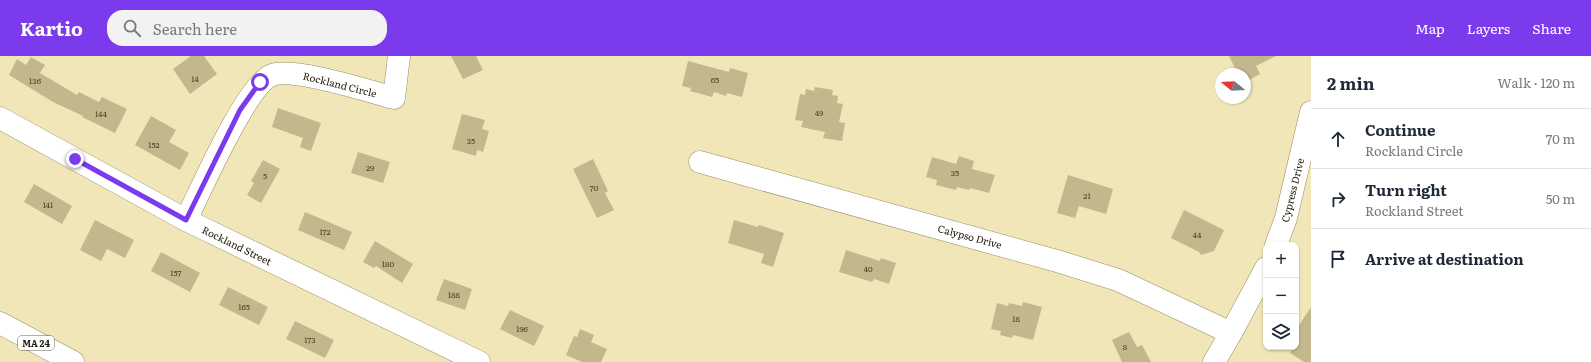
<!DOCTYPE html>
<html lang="en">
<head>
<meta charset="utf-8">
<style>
  body { margin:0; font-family:Literata,serif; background:#f2f2f3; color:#1f2937 }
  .controls { position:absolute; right:12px; bottom:12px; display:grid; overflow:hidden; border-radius:8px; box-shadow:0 1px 3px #0004 }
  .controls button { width:36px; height:36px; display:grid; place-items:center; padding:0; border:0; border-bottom:1px solid #e0e1e3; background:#fff; color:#1f2937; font:20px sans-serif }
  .compass { position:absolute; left:1215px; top:12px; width:36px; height:36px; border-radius:50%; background:#fff; box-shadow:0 1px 3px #0004; rotate:288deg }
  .stop { position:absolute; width:12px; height:12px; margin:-9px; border:3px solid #7c3aed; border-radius:50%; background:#fff }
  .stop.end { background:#7c3aed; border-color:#fff; box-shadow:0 1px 4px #0008 }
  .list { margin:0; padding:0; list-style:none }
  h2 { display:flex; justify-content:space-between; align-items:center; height:52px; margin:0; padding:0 16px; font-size:17px }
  h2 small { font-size:13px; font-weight:400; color:#747a83 }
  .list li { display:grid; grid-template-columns:26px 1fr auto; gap:12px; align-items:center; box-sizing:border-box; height:60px; padding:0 16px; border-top:1px solid #e0e1e3 }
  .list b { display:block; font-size:15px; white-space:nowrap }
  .list p { margin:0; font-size:13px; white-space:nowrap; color:#747a83 }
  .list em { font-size:13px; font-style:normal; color:#747a83 }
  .icon { flex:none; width:22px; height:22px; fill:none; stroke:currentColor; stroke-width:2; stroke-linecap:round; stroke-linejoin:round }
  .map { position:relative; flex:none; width:1311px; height:306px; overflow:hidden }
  header { display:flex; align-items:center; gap:24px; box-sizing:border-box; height:56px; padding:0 20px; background:#7c3aed; color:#fff }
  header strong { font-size:19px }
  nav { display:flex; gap:22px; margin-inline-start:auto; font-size:14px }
  .search { width:280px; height:36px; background:#f2f2f3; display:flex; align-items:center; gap:10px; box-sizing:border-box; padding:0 14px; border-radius:16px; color:#747a83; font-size:15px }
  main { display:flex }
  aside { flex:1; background:#fff }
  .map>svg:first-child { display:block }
  .building { fill:#c3b88c }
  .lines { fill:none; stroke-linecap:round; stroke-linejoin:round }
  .minor-casing { stroke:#988e63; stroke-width:23 }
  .highway-casing { stroke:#988e63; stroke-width:23 }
  .minor { stroke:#fff; stroke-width:22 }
  .highway { stroke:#fff; stroke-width:22 }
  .route { stroke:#7c3aed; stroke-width:5 }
  .labels { text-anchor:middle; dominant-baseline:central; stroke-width:4; stroke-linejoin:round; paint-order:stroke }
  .number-label { font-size:8px; fill:#464129 }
  .shield { fill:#fff; stroke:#615e52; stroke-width:1 }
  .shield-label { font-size:9px; font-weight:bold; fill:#1d1908 }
  .street-label { font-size:10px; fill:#1d1908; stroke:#fff }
</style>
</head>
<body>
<header>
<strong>Kartio</strong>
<div class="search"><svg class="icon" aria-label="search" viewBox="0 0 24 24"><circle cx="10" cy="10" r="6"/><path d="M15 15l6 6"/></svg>Search here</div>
<nav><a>Map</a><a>Layers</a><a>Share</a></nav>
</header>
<main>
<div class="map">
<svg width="1311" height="306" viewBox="0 0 1311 306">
  <rect width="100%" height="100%" fill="#f0e6b8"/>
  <g class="building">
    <path d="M191,0h13l13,18 -27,20 -17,-25z"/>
    <path d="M451,0h25l7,14 -20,9z"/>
    <path d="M1229,0h47l-20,10 4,8 -15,8v-8h-7z"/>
    <path d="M31,1l14,8 -5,8 37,22 2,-3 20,10 3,-5 25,12 -12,24 -33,-16 1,-1 -30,-14 -44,-27 8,-16 9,6z"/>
    <path d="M688,5l41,11 1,-4 18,5 -6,24 -15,-4 -1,3 -12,-4 -2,5 -22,-6 1,-3 -9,-2z"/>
    <path d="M815,31l18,3 -1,5 6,1 -1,7 6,1 -4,18 6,1 -3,18 -19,-3 2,-6 -24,-5 2,-6 -8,-1 5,-26 5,1 1,-6 8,2z"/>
    <path d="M278,52l43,15 -10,28 -11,-4 3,-9 -31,-11z"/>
    <path d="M462,58l23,6 -3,9 7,2 -6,21 -6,-2 -1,6 -24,-7z"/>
    <path d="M151,60l25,14 -7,12 20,11 -9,17 -45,-25z"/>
    <path d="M358,96l32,10 -7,21 -32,-10z"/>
    <path d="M959,100l15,5 -2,8 23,6 -6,18 -19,-5 -1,2 -12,-3 -1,3 -20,-5 1,-5 -11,-3 6,-20 24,7z"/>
    <path d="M593,103l15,32 -3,2 9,17 -17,8 -24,-49z"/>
    <path d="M263,104l17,9 -19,34 -14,-8 7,-12 -3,-2z"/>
    <path d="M1068,119l45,14 -7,25 -27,-8 -4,12 -18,-5z"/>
    <path d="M34,128l38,22 -10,18 -38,-22z"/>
    <path d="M1184,154l40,20 -10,21 -13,4 -2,-3 -28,-14z"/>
    <path d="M305,156l47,20 -8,18 -46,-20z"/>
    <path d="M95,164l39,20 -9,18 -18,-9 -6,12 -21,-11z"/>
    <path d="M734,164l24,7 1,-2 25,8 -11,34 -12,-4 3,-9 -36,-11z"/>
    <path d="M375,185l38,23 -11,19 -26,-17 -2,2 -11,-6z"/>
    <path d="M846,194l34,11 1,-3 15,5 -7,21 -15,-5 -2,3 -33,-10z"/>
    <path d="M161,196l39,21 -10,19 -39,-21z"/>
    <path d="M444,223l28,10 -7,21 -29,-10z"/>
    <path d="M228,231l40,20 -9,18 -40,-20z"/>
    <path d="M1023,246l19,5 -9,33 -20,-5 -1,3 -12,-3 1,-4 -10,-2 6,-26 11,3 1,-3 13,3z"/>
    <path d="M1311,251v55h-7l-14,-9 4,-6h2v-17z"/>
    <path d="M510,254l34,16 -10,20 -34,-17z"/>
    <path d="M295,265l39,19 -9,18 -39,-19z"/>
    <path d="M580,273l14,6 -3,7 16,7 -6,13h-19l-16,-7 8,-19 3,1z"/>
    <path d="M1129,276l8,15 5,-2 9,17h-29l-10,-22z"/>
  </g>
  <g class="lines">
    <g class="minor-casing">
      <g id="minor">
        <path d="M0,62l186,102 293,142"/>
        <path d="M700,106l357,99 61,19 113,53"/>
        <path d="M186,164c14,-28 60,-135 86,-145 22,-8 96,16 122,23l5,-42"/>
        <path d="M1276,189l10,-27 25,-106"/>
        <path d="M1214,306l17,-29 35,-65"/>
      </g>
    </g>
    <g class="highway-casing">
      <path id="highway" d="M0,267l73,39"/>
    </g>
    <use href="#minor" class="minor"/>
    <use href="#highway" class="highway"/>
  </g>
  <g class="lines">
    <path class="route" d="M75,103l111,61 54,-110 20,-28"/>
  </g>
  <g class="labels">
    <g class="number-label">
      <text x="195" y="22">14</text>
      <text x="715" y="23">65</text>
      <text x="35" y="24">136</text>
      <text x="819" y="56">49</text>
      <text x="101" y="57">144</text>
      <text x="471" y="84">35</text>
      <text x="154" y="88">152</text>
      <text x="370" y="111">29</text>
      <text x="955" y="116">35</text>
      <text x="265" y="119">5</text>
      <text x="594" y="131">70</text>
      <text x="1087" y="139">21</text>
      <text x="48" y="148">141</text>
      <text x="325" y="175">172</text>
      <text x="1197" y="178">44</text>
      <text x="388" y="207">180</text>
      <text x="868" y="212">40</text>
      <text x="176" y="216">157</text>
      <text x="454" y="238">188</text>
      <text x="244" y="250">165</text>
      <text x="1016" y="262">18</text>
      <text x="522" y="272">196</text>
      <text x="310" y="283">173</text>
      <text x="1125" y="290">8</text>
    </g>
    <rect class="shield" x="18" y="280" width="36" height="14" rx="3"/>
    <g class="shield-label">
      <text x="36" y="287">MA 24</text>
    </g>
    <g class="street-label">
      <text transform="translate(340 28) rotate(14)">Rockland Circle</text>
      <text transform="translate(1292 134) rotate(-76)">Cypress Drive</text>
      <text transform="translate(970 180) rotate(15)">Calypso Drive</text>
      <text transform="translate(237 189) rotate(26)">Rockland Street</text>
    </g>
  </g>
</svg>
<div class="controls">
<button>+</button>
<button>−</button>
<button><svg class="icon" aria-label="layers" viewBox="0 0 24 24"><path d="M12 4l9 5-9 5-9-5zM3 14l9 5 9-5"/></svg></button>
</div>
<svg class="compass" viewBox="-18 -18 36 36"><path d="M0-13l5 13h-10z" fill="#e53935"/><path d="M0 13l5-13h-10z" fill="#747a83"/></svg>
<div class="stop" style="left:260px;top:26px"></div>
<div class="stop end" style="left:75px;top:103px"></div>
</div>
<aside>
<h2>2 min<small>Walk · 120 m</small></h2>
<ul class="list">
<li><svg class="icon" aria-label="ahead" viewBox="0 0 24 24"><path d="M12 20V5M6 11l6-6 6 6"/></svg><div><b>Continue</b><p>Rockland Circle</p></div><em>70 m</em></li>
<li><svg class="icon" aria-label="right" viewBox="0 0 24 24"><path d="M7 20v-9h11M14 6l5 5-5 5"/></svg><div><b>Turn right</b><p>Rockland Street</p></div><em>50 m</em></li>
<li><svg class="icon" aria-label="arrive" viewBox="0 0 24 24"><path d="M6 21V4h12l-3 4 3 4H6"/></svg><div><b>Arrive at destination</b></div></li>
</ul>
</aside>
</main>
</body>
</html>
